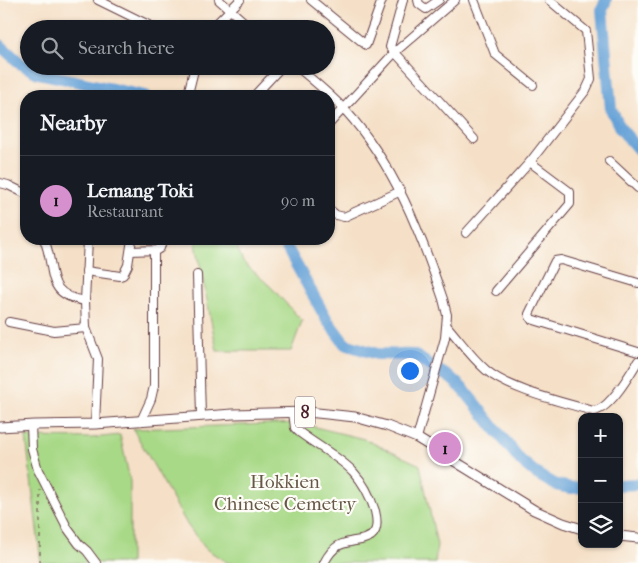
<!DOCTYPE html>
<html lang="en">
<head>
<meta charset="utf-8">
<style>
  body { margin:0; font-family:"IM FELL French Canon",serif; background:#20242c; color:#f1f3f6 }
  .controls { position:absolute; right:15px; bottom:15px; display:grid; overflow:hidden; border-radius:10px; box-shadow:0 1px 4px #0004 }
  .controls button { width:45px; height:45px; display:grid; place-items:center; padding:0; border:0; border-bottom:1px solid #363941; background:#171b24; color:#f1f3f6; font:25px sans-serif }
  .you { position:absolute; left:409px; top:370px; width:18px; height:18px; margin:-12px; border:4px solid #fff; border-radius:50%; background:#1a73e8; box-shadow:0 0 0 8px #1a73e833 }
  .badge { display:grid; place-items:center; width:32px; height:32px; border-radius:50%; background:#d690ce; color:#111; font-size:16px; font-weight:700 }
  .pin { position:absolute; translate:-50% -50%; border:2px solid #fff; box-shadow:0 1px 5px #0006 }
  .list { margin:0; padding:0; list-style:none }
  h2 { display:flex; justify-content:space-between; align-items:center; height:65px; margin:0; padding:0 20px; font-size:21px }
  h2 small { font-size:16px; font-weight:400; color:#9ea1a6 }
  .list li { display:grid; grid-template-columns:32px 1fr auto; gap:15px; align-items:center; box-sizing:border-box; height:90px; padding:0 20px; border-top:1px solid #363941 }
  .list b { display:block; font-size:19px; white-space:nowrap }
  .list p { margin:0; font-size:16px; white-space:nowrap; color:#9ea1a6 }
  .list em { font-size:16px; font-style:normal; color:#9ea1a6 }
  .icon { flex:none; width:28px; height:28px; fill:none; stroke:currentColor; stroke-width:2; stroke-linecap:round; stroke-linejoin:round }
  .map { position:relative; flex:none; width:638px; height:563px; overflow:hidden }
  .search { position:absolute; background:#171b24; box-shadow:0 1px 4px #0004; left:20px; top:20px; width:315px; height:55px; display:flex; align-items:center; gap:12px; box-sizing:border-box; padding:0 18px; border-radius:28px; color:#9ea1a6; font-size:19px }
  .panel { position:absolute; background:#171b24; box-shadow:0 1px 4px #0004; left:20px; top:90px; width:315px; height:155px; border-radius:20px }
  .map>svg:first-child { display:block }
  .green { fill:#a8d987; stroke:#797c59 }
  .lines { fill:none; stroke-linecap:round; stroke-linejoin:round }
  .river { stroke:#66a2d7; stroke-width:12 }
  .minor-casing { stroke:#643c42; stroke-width:10 }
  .major-casing { stroke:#643c42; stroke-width:11 }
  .path { stroke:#643c42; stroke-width:1; stroke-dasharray:4 4; stroke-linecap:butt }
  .minor { stroke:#fff; stroke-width:8 }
  .major { stroke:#fff; stroke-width:9 }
  .labels { text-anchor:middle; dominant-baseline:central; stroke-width:4.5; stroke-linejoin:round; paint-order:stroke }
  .shield { fill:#fdfcf7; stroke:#806168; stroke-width:1 }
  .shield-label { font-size:18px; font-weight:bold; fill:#4a1f2b }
  .park-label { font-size:19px; fill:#665747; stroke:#fdfcf7 }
</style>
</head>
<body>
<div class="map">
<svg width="638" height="563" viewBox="0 0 638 563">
  <rect width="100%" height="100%" fill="#fdfcf7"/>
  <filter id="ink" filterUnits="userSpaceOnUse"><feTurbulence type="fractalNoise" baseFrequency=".02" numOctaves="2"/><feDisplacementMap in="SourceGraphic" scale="10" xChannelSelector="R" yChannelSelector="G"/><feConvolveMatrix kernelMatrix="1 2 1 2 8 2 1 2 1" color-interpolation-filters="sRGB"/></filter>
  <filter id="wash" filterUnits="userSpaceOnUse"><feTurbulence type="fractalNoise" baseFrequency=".0096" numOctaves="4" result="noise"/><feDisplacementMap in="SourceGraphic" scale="20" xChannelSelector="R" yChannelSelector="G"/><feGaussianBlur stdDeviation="1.12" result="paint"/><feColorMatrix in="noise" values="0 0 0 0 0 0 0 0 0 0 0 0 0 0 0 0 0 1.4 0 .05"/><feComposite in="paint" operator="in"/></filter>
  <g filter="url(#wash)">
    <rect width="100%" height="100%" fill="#f5e0c7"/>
    <g class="green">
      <path d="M195,239h39l9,23 28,25 31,34 -11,30h-74z"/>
      <path d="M299,423l65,16 56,26 17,80 -2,18h-207l-22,-14 -18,-23 -55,-97z"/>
      <path d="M120,435l10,45v83h-89l-15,-126 66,1z"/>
    </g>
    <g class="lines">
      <g class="river">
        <path d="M606,0l-4,10 9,99 9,19 18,21"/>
        <path d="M0,45l21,19 17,9 107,23"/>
        <path d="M282,239l45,81 18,24 32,10 37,1 38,24 12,11 57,71 16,13 19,11 15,3 11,-1"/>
        <path d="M619,485l19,-1"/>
      </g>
    </g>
  </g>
  <g filter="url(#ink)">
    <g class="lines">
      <g class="minor-casing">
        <g id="minor">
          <path d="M98,0l59,29"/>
          <path d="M219,0l33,29"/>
          <path d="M311,0l55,45 16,-45"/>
          <path d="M403,0l-13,47 84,92"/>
          <path d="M418,0l1,4 7,5 13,-9"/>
          <path d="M474,0l21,54 38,31"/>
          <path d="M211,29l29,-29"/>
          <path d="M296,66c17,14 34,28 49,44 49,54 75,121 98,189l4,16 -2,23 -28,100"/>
          <path d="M189,90l6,-24"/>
          <path d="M254,96l28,-30"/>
          <path d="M329,124l66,-72 60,-52"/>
          <path d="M609,161l29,27"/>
          <path d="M0,183l8,2 18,9"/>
          <path d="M329,209l7,6 8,2 57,-26"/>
          <path d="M466,233l64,-71 56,-72 5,-11 -5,-48 -37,-31"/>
          <path d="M44,239c13,31 -1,55 41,62"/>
          <path d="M88,239l-3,62 1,27 12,31 -3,65"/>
          <path d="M131,251l26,-1 3,-2 3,-9"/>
          <path d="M86,271l34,5 3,-1 5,-10 4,-26"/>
          <path d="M197,275l4,140"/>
          <path d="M638,283l-77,-23 -6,1 -26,53 2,5 107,33"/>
          <path d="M496,291l74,-87v-12l-40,-30"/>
          <path d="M9,322l45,9 32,-3"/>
          <path d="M447,326c13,15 24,31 39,44 23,20 77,32 107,41 16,0 37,-37 45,-50"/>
          <path d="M293,412l2,16 4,4c36,27 61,32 76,79 2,8 4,19 -4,25 -3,2 -7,3 -10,4 -20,3 -27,4 -37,23"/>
          <path d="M141,421l10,-22 3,-13v-135"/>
          <path d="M31,425l1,24 6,21 30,59 11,15 8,7 9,12"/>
        </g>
      </g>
      <g class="major-casing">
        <g id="major">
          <path d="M0,427l34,-2 61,-1 138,-10 75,-2 47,5 32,9 30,12 117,72 29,13 19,6"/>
          <path d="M619,536l19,2"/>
        </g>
      </g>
      <path class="path" d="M40,563v-73"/>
      <use href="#minor" class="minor"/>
      <use href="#major" class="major"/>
    </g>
  </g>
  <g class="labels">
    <rect class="shield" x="295" y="396.5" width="20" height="31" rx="4"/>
    <g class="shield-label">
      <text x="305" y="412">8</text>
    </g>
    <g class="park-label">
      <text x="285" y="482">Hokkien<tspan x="285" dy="22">Chinese Cemetry</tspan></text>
    </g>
  </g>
</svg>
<div class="controls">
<button>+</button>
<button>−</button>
<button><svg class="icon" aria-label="layers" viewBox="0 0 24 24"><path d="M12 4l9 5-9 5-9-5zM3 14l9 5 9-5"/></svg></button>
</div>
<div class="you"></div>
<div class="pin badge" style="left:445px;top:448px">1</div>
<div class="search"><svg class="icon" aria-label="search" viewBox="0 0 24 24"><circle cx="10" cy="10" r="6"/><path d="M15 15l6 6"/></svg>Search here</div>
<section class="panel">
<h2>Nearby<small></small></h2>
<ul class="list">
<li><span class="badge">1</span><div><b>Lemang Toki</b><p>Restaurant</p></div><em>90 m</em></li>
</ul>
</section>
</div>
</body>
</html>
